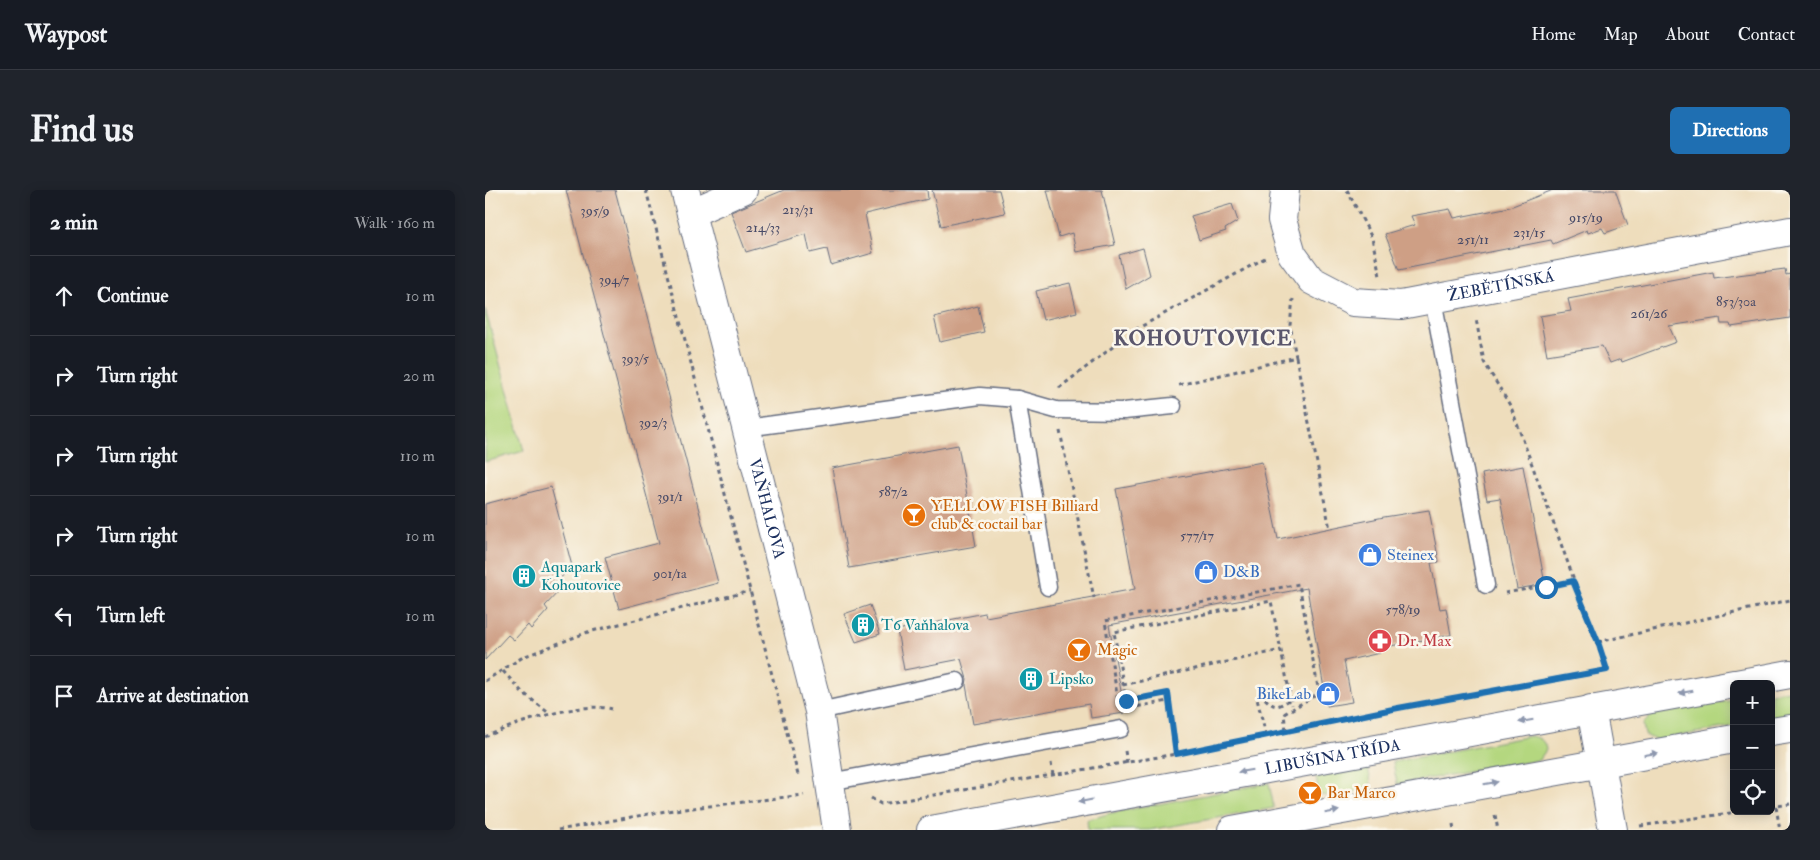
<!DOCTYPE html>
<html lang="en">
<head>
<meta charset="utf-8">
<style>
  body { margin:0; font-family:"IM FELL Double Pica",serif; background:#20242c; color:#f1f3f6 }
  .controls { position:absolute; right:15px; bottom:15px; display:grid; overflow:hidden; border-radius:8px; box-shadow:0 2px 12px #0003 }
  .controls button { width:45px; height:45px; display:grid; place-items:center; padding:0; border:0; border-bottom:1px solid #363941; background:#171b24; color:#f1f3f6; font:25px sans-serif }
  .stop { position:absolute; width:15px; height:15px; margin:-11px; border:4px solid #1f6fb2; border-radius:50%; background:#fff }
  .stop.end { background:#1f6fb2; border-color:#fff; box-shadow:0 1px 5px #0008 }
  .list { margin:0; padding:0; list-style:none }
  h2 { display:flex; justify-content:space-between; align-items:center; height:65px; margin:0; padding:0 20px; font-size:21px }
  h2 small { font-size:16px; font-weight:400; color:#9ea1a6 }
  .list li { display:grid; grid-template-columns:32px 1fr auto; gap:15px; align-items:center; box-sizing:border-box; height:80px; padding:0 20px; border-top:1px solid #363941 }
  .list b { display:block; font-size:19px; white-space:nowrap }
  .list em { font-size:16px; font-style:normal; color:#9ea1a6 }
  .icon { flex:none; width:28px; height:28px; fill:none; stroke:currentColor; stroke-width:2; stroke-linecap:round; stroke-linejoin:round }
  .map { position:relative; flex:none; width:1305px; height:640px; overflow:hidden; border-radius:8px }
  header { display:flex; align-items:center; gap:30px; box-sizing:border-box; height:70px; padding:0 25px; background:#171b24; border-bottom:1px solid #363941 }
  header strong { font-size:24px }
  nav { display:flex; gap:28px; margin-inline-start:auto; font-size:18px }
  .intro { display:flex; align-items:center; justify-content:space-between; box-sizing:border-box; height:120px; padding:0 30px }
  h1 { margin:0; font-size:35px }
  .button { padding:12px 22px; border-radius:8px; background:#1f6fb2; color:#fff; font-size:18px; font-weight:700 }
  main { display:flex; gap:30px; padding:0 30px }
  aside { flex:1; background:#171b24; border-radius:8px; box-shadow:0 2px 12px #0003 }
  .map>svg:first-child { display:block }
  .green { fill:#b4d77f; stroke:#68836e }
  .building { fill:#ce9f85 }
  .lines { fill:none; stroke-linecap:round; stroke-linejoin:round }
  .lane-casing { stroke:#656c7f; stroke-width:19 }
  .street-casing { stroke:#656c7f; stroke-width:30 }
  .secondary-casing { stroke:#656c7f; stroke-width:30 }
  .path { stroke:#656c7f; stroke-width:3; stroke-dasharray:4 4; stroke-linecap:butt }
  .lane { stroke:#fff; stroke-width:16 }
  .street { stroke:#fff; stroke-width:28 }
  .secondary { stroke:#fff; stroke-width:28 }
  .oneway { fill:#8d97ae }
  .route { stroke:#1f6fb2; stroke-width:6 }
  .labels { text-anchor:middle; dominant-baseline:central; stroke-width:5; stroke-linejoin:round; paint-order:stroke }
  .number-label { font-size:14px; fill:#484b68 }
  .street-label { font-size:16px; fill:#1b2f5e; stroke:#fbf7ec }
  .food-label { font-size:16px; fill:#c56008; stroke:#fbf7ec; text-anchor:start }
  .shop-label { font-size:16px; fill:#366cbe; stroke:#fbf7ec; text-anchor:start }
  .culture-label { font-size:16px; fill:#0d838f; stroke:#fbf7ec; text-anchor:start }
  .health-label { font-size:16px; fill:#be3a42; stroke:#fbf7ec; text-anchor:start }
  .district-label { font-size:21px; font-weight:bold; letter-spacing:1px; fill:#5a566c; stroke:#fbf7ec }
</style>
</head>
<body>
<header>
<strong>Waypost</strong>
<nav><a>Home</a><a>Map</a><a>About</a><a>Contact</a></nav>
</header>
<div class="intro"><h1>Find us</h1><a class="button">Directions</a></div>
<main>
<aside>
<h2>2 min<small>Walk · 160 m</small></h2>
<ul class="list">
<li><svg class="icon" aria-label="ahead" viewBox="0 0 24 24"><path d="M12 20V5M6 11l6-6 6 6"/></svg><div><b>Continue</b></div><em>10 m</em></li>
<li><svg class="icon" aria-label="right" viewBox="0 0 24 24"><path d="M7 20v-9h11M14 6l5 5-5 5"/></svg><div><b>Turn right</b></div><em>20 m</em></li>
<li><svg class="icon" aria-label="right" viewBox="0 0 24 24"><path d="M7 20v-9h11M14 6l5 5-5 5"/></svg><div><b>Turn right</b></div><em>110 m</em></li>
<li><svg class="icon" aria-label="right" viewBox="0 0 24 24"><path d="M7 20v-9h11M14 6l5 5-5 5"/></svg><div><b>Turn right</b></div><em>10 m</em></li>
<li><svg class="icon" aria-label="left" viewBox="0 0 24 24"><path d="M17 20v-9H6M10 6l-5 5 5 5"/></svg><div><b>Turn left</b></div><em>10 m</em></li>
<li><svg class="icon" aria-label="arrive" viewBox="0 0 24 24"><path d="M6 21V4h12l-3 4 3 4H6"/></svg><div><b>Arrive at destination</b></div></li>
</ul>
</aside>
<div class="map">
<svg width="1305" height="640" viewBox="0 0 1305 640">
  <rect width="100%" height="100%" fill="#fbf7ec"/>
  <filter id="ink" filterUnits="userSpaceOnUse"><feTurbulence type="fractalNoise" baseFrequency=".02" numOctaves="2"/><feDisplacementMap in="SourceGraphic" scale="10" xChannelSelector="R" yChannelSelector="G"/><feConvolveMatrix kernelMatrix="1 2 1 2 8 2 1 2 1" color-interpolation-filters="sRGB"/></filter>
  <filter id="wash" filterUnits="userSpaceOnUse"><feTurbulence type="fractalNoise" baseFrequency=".0096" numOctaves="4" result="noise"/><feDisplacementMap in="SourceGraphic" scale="20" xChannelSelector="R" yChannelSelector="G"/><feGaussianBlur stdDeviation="1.12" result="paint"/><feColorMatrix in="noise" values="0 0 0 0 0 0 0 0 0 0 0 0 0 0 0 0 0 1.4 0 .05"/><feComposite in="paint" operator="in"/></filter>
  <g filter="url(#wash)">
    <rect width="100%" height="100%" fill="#eeddbc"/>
    <g class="green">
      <path d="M0,119l39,142 -39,11z"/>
      <path d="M1305,500v26l-19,4v-27z"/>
      <path d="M1249,510v26l-78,14 -11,-5 -2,-11 9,-9z"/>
      <path d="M1045,546c10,1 15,5 16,14l-7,10 -142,24 -4,-22z"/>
      <path d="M883,577l4,22 -42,7 -11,-1 -3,-18z"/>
      <path d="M784,593l5,25 -125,22h-61l-1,-10 24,-7z"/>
    </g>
    <g id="blocks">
      <g class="building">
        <path d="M81,0h49l103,393 -99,26 -14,-52 54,-14z"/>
        <path d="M299,0h143l1,9 -63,15 8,39 -42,12 -4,-16 -17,4 -4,-19 -60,18 -15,-40z"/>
        <path d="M447,0h67l6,23 -64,13z"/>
        <path d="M562,0h55l13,55 -39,7 -4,-19 -13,4z"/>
        <path d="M1068,0h62l13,35 -23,8 -3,-5 -14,5 -1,-3 -34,14 -2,-4 -152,30 -14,-36 30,-9 -4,-9 39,-7 4,9 56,-11z"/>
        <path d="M747,14l6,17 -13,8 1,2 -27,9 -8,-24z"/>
        <path d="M658,58l7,27 -24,14 -7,-34z"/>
        <path d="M1300,79l1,6 4,-1v44l-59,9 -1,-3h-9l-1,-6 -51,8 7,16 -54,20 -1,-3 -11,4 -8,-17 -55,9 -7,-39 31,-5 -3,-12 145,-27 1,6z"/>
        <path d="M585,93l7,29 -34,8 -7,-29z"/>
        <path d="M493,116l6,26 -44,10 -6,-25z"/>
        <path d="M473,255l18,101 -127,22 -17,-100z"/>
        <path d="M777,272l16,77 106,-22 45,-7 10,52 -8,1 9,46 6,-1 5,27 -72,13 1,5 -36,8 8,41 -25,4 -20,-118 -198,37 16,88 -34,5 -2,-14 -116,20 -7,-39 1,-6 -6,-20 -57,11 -7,-40 88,-17 1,4 149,-28 -19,-100z"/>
        <path d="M1038,276l22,118 -28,5 -17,-91 -13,2 -5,-26z"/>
        <path d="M66,297l21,79 -19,20 6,5 -14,15 3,4 -17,19 -3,-4 -14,15 -6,-5 -23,25v-156z"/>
        <path d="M385,415l10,29 -24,8 -12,-28z"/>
      </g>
    </g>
  </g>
  <g filter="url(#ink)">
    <use href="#blocks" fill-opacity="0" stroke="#656c7f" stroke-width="1"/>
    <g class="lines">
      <g class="lane-casing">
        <g id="lane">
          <path d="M948,109l53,286"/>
          <path d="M532,209l31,188"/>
          <path d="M261,238l234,-32 37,3 39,11 68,1 49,-5"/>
          <path d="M334,521l138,-30"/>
          <path d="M344,592l292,-53"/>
        </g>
      </g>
      <g class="street-casing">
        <g id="street">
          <path id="s1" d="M200,0l134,521 18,119"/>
          <path d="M206,23l52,-23"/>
          <path d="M1106,519l22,121"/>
        </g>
      </g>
      <g class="secondary-casing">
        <g id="secondary">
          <path id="s2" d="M800,0l-3,30 10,34 19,26 42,22 48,3 389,-74"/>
          <path d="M1251,494l54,-10"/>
          <path d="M1286,542l19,-3"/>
          <path id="s3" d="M446,640l803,-146"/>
          <path d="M747,640l502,-91"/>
        </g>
      </g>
      <g class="path">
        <path d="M161,0l152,585"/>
        <path d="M862,0l25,48 8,38"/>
        <path d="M811,167l34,172"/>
        <path d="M694,195l117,-28 -6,-32 3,-26"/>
        <path d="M574,198l76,-58 130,-72"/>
        <path d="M575,241l34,167"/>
        <path d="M1020,403l68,-12"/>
        <path d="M1113,452l192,-42"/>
        <path d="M18,481l18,20 29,23"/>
        <path d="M0,491l38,-24 65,-25 162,-41"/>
        <path d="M638,495l158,-35"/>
        <path d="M634,517l-14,-86 194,-37 20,109 -35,21 2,17"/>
        <path d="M645,518l38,-7"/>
        <path d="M781,545l-9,-36 4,-4c14,13 14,14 30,4"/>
        <path d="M0,547c31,-14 94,-36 127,-28"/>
        <path d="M640,561l2,12"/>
        <path d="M691,564l-8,-61 -42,8 -12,-69 157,-31 21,104"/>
        <path d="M566,573l2,12"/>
        <path d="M386,608l10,6 295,-50 222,-46 209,-38 -96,-263 -27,-45 -8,-43"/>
        <path d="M1286,617l19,-3"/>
        <path d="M1291,617l4,23"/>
        <path d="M1010,625l3,15"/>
        <path d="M968,634l1,6"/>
        <path d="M1155,636l104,-15"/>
        <path d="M73,640l108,-19 138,-16"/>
      </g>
      <use href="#lane" class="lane"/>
      <use href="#street" class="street"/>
      <use href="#secondary" class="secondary"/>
    </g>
    <defs><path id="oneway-solid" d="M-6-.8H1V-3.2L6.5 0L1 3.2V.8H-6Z" transform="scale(1.25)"/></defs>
    <g class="oneway">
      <use href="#oneway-solid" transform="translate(1201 502) rotate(170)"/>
      <use href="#oneway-solid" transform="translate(1041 531) rotate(170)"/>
      <use href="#oneway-solid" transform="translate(1166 564) rotate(-10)"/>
      <use href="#oneway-solid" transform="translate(760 581) rotate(170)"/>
      <use href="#oneway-solid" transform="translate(1006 593) rotate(-10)"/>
      <use href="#oneway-solid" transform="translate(600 611) rotate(169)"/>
      <use href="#oneway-solid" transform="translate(847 622) rotate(-10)"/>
    </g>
  </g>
  <g class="lines" filter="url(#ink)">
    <path class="route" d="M641,511l42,-8 8,61 222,-46 209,-38 -9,-28 -25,-61 -27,6"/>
  </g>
  <defs>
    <g id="bar-disc" transform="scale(1.25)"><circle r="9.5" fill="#e8710a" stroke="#fbf7ec"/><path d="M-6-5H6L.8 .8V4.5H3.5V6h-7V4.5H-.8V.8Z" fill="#fff"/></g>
    <g id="shop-disc" transform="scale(1.25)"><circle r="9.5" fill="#3f7fe0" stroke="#fbf7ec"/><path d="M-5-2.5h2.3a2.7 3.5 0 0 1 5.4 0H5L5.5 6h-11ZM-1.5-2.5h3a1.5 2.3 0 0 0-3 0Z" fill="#fff"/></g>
    <g id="building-disc" transform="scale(1.25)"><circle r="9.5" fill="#0f9aa8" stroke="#fbf7ec"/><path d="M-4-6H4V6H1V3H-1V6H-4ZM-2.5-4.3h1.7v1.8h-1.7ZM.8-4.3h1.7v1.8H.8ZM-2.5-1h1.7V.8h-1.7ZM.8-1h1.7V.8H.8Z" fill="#fff"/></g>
    <g id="pharmacy-disc" transform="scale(1.25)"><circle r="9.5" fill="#e0444e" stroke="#fbf7ec"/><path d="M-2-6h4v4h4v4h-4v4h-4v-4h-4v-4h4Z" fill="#fff"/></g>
  </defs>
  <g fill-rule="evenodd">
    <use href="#bar-disc" x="429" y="325"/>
    <use href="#shop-disc" x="885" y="365"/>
    <use href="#shop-disc" x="721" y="382"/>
    <use href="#building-disc" x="39" y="386"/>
    <use href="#building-disc" x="378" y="435"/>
    <use href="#pharmacy-disc" x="895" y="451"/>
    <use href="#bar-disc" x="594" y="460"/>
    <use href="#building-disc" x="546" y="489"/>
    <use href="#shop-disc" x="843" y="504"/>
    <use href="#bar-disc" x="825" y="603"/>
  </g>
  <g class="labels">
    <g class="number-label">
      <text x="313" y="19">213/31</text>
      <text x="110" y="20">395/9</text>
      <text x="1101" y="27">915/19</text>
      <text x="278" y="37">214/33</text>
      <text x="1044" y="42">231/15</text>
      <text x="988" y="49">251/11</text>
      <text x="129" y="89">394/7</text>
      <text x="1251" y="111">853/30a</text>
      <text x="1164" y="123">261/26</text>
      <text x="150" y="168">393/5</text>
      <text x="168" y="232">392/3</text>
      <text x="408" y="301">587/2</text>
      <text x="185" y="306">391/1</text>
      <text x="712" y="345">577/17</text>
      <text x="185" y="383">901/1a</text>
      <text x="918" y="419">578/19</text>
    </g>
    <g class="street-label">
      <text stroke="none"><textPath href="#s2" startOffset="295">ŽEBĚTÍNSKÁ</textPath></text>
      <text stroke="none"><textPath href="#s1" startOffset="329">VAŇHALOVA</textPath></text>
      <text stroke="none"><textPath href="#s3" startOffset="408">LIBUŠINA TŘÍDA</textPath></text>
    </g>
    <g class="food-label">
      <text x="446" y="316">YELLOW FISH Billiard<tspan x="446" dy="18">club &amp; coctail bar</tspan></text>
      <text x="612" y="460">Magic</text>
      <text x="842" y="603">Bar Marco</text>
    </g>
    <g class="shop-label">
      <text x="902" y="365">Steinex</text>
      <text x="738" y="382">D&amp;B</text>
      <text x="826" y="504" text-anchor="end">BikeLab</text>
    </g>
    <g class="culture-label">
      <text x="56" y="377">Aquapark<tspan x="56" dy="18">Kohoutovice</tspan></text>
      <text x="396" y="435">T6 Vaňhalova</text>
      <text x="564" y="489">Lipsko</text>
    </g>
    <g class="health-label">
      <text x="912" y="451">Dr. Max</text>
    </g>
    <g class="district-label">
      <text x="718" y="148">KOHOUTOVICE</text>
    </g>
  </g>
</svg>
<div class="controls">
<button>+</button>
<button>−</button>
<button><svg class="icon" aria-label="locate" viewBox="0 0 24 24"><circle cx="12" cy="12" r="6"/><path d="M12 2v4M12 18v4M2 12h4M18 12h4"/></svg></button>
</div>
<div class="stop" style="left:1061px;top:397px"></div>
<div class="stop end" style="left:641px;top:511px"></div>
</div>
</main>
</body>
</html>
